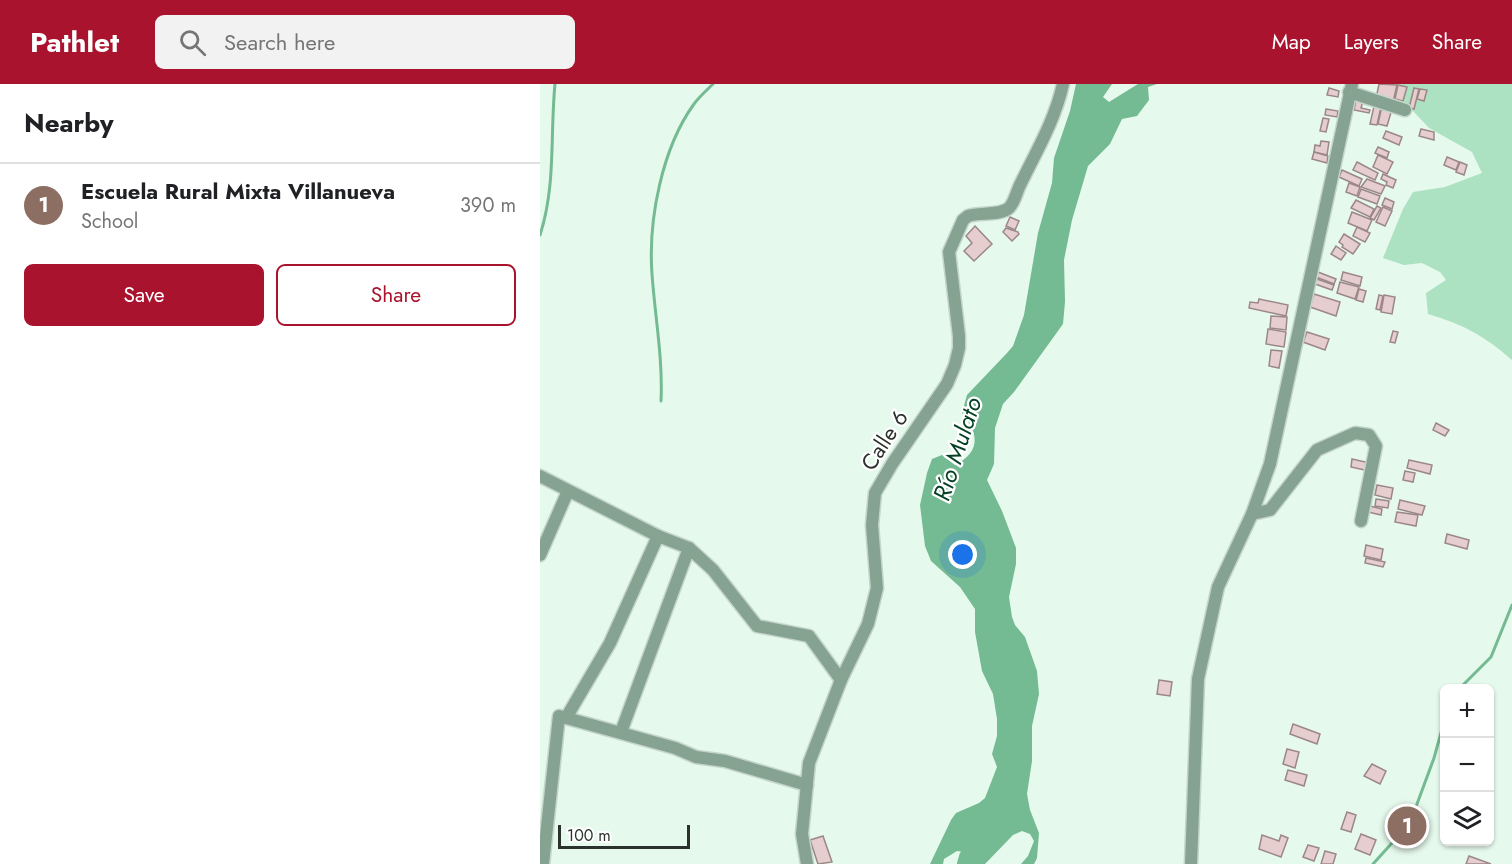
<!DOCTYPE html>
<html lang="en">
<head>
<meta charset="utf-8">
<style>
  body { margin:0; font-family:Jost,sans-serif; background:#f2f2f2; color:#202124 }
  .controls { position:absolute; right:18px; bottom:18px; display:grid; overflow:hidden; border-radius:9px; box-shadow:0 2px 4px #0004 }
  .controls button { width:54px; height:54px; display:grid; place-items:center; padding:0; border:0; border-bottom:2px solid #e0e0e0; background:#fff; color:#202124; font:30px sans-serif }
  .scale { position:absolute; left:18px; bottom:15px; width:132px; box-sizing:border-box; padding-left:6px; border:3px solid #2b322d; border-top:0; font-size:16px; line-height:21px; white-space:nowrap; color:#2b322d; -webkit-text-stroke:4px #fff; paint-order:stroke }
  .you { position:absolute; left:423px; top:471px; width:21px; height:21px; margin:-15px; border:4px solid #fff; border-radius:50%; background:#1a73e8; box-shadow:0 0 0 9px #1a73e833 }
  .badge { display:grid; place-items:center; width:39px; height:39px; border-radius:50%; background:#a9132e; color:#fff; font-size:20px; font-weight:700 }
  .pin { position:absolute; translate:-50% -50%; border:3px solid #fff; box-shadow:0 2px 6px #0006 }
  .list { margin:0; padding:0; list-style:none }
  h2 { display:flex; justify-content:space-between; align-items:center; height:78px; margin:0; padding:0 24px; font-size:26px }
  h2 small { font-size:20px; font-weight:400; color:#757577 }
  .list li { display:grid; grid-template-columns:39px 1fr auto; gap:18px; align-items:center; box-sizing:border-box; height:84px; padding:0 24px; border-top:2px solid #e0e0e0 }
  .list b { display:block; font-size:22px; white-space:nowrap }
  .list p { margin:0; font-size:20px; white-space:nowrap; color:#757577 }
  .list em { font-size:20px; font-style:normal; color:#757577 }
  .actions { display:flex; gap:12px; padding:18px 24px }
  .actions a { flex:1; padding:14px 0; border:2px solid #a9132e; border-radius:9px; text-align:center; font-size:21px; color:#a9132e }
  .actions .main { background:#a9132e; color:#fff }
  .icon { flex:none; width:33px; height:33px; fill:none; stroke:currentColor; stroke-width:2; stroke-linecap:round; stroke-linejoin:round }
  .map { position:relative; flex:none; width:972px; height:780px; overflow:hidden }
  header { display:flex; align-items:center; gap:36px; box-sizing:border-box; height:84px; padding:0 30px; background:#a9132e; color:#fff }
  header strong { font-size:28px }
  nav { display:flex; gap:33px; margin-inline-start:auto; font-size:21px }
  .search { width:420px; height:54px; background:#f2f2f2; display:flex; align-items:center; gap:15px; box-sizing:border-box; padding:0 21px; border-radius:9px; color:#757577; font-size:22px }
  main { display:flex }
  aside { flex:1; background:#fff }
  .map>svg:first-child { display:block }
  .green { fill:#ace2c1 }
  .water { fill:#74ba92 }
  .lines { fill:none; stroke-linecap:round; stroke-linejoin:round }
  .stream { stroke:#74ba92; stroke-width:3 }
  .river { stroke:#74ba92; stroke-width:16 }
  .building { fill:#e5cecd; stroke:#9c8787; stroke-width:1.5 }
  .minor-casing { stroke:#c4d5ca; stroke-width:15 }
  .minor { stroke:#86a391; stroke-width:12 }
  .labels { text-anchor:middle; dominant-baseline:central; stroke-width:4.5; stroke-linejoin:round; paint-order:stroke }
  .street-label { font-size:22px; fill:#2b322d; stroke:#fff }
  .water-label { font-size:24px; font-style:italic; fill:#033f25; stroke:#fff }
</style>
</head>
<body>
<header>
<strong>Pathlet</strong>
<div class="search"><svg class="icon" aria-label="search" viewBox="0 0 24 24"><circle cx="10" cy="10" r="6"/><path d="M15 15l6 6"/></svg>Search here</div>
<nav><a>Map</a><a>Layers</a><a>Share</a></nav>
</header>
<main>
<aside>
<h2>Nearby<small></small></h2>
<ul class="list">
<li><span class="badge" style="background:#8d6e63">1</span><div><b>Escuela Rural Mixta Villanueva</b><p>School</p></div><em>390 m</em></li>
</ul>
<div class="actions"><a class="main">Save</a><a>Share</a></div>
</aside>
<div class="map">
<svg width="972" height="780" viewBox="0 0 972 780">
  <rect width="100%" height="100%" fill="#e6f9ed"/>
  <path class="green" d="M854,0h118v276c-27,-24 -50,-36 -84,-46l-2,-21 20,-13 -6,-8 -18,-9 -18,2 -21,-7 20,-49 10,-17 32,-5 37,-14 -10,-21 -43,-24 -32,-34z"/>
  <path class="water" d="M536,0h36l-9,13 6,5 29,-18h19l-9,3 1,13 -12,16 -15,3 -12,25 -22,22 -16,54 -8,40 1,42 -2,22 -49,68 -11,12 -8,24 -1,36 -7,16 15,31 14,37v16l-7,33 3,20 3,8 10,12 12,34 2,23 -7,32v35l-5,33 3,16 9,23 -2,25 -3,6h-13l7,-8 6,-15 -4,-7 -8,-3 -9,4 -28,29h-17l1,-6 -5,-6 -7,-1 -13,8 -1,5h-13l21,-44 5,-7 23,-10 6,-5 12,-31 -5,-13 5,-18v-17l-4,-25 -11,-23 -7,-39v-23l-15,-22 -29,-26 -6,-15 -5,-41 7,-32 5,-14 10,-4 13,10c26,-13 24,-32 7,-52l5,-18 40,-42 6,-7 11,-31 14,-82 14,-50 2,-25 16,-47z"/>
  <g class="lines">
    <g class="stream">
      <path d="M0,151c16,-49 10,-100 15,-151"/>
      <path d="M121,317c2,-43 -6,-84 -9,-127 -4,-54 10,-126 42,-170 5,-7 13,-14 19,-20"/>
      <path d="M920,604l31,-31 21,-52"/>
      <path d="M833,780l37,-41 24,-65 10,-36"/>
    </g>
    <path class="river" d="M425,780l2,-7 13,-18"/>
  </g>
  <g class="building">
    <path d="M839,0l18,1 -4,17 -17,-4z"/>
    <path d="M858,1l9,2 -4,14 -8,-2z"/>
    <path d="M789,4l10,3 -1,6 -11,-2z"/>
    <path d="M874,4l5,1 -5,20 -5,-1z"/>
    <path d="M880,5l7,1 -3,11 -7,-2z"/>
    <path d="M816,16l7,1 -2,7 9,2 -1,3 -15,-3z"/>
    <path d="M834,22l7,1 -4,18 -7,-1z"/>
    <path d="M786,25l12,2 -1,6 -12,-2z"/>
    <path d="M852,25l-5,17 -9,-2 3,-14z"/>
    <path d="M783,34l6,1 -3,13 -6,-1z"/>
    <path d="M881,45l13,3v8l-15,-4z"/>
    <path d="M846,47l16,6 -3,8 -16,-7z"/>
    <path d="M781,57l8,1 -2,13 -13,-3 1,-7 5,1z"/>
    <path d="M838,63l11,5 -2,6 -12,-5z"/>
    <path d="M774,68l14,4 -1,7 -15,-4z"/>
    <path d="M838,71l15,7 -6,12 -14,-7z"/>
    <path d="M907,73l12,5 -3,8 -12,-5z"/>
    <path d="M817,78l21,11 -3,7 -22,-10z"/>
    <path d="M920,78l7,3 -3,10 -8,-3z"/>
    <path d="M802,86l20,9 -3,7 -20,-9z"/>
    <path d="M843,90l13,6 -3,8 -7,-3 1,-3 -6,-3z"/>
    <path d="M827,95l18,7 -4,8 -20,-7z"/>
    <path d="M809,99l11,4 -3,9 -11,-4z"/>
    <path d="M821,105l19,7 -3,8 -19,-7z"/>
    <path d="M845,114l9,4 -2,7 -10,-4z"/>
    <path d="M816,116l18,9 -4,8 -19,-9z"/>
    <path d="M837,122l4,2 -7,12 -4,-2z"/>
    <path d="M843,123l9,4 -7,15 -9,-4z"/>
    <path d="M812,128l20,8 -5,11 -19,-8z"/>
    <path d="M470,133l9,4 -4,9 -9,-4z"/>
    <path d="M435,142l17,18 -18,17 -10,-10 8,-8 -6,-7z"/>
    <path d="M817,143l13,6 -5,9 -12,-6z"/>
    <path d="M466,144l12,4 1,2 -7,7 -9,-9z"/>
    <path d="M804,150l16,10 -7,10 -11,-7 1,-2 -4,-3z"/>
    <path d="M796,162l10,7 -5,7 -10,-6z"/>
    <path d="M778,188l18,7 -2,5 -18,-7z"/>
    <path d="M803,188l19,5 -2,9 -19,-6z"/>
    <path d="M777,195l17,6 -2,5 -17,-6z"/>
    <path d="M800,198l19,5 -4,12 -18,-6z"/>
    <path d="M819,205l7,2 -3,11 -7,-2z"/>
    <path d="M774,210l26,8 -4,14 -26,-9z"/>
    <path d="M839,211l4,1 -3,14 -4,-1z"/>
    <path d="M844,211l11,2 -3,17 -11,-2z"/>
    <path d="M719,215l29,6 -2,11 -37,-8 1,-6 8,1z"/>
    <path d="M731,232l16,1 -1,13 -16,-2z"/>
    <path d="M728,245l18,3 -2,15 -18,-3z"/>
    <path d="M853,247l5,1 -3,11 -5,-1z"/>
    <path d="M767,248l22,7 -4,11 -22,-8z"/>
    <path d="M731,266l11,1 -3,17 -10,-2z"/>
    <path d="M896,339l13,7 -4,6 -12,-6z"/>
    <path d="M812,375l18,4 -1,8 -18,-4z"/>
    <path d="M869,376l23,5 -2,9 -23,-6z"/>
    <path d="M865,387l10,2 -2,9 -10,-2z"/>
    <path d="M837,401l16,3 -2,11 -16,-4z"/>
    <path d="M836,415l13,2 -1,7 -13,-2z"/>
    <path d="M860,416l25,6 -3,9 -24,-6z"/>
    <path d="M830,422l12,3 -1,6 -13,-3z"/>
    <path d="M857,428l21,3 -2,11 -21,-4z"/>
    <path d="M907,450l22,6 -2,9 -22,-6z"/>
    <path d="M826,461l17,4 -2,11 -17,-4z"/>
    <path d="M826,474l19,4 -2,5 -18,-4z"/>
    <path d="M619,596l13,2 -2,14 -13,-2z"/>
    <path d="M753,640l27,10 -3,10 -27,-10z"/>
    <path d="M747,665l12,3 -4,16 -12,-4z"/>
    <path d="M832,680l14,7 -6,13 -16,-8z"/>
    <path d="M748,686l19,5 -3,11 -19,-6z"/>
    <path d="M807,728l9,3 -5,17 -10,-3z"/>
    <path d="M821,750l15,6 -6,15 -15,-6z"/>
    <path d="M722,751l17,6 2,-6 7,3 -7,19 -22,-8z"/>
    <path d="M283,752l9,26 -14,2 -8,-24z"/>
    <path d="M768,761l11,3 -5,13 -11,-4z"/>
    <path d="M785,767l11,3 -3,10h-12z"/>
    <path d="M929,772l22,8h-25z"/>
  </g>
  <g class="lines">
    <g class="minor-casing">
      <g id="minor">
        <path d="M809,8l56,18"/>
        <path d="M0,392l118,60 31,12 24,22 44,56 52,10 32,44"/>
        <path d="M712,430l18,-4 47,-60 38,-17 14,2 7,11 -15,75"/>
        <path d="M0,471l28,-64"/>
        <path d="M26,634l44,-75 48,-107"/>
        <path d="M81,648l68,-184"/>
        <path d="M3,780l16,-148 116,32 21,9 29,4 82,24"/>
        <path d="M267,780l-5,-30 7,-71 32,-83 27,-56 9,-36 -5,-63 3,-32 17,-29 55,-80 8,-19 4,-17v-12l-10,-84 14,-32 5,-4c12,-4 31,0 41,-8 6,-6 8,-18 12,-25 16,-33 34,-63 42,-99"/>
        <path d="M651,780l7,-185 20,-92 34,-73 18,-50 82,-380"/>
      </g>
    </g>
    <use href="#minor" class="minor"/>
  </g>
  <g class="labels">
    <g class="street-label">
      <text transform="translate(344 356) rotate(-57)">Calle 6</text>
    </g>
    <g class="water-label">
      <text transform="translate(417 365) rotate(-72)">Río Mulato</text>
    </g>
  </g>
</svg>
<div class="controls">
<button>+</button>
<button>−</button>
<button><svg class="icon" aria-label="layers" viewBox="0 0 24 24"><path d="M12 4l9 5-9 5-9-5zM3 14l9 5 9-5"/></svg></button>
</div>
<div class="scale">100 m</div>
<div class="you"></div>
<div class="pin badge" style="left:867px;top:742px;background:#8d6e63">1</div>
</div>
</main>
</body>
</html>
